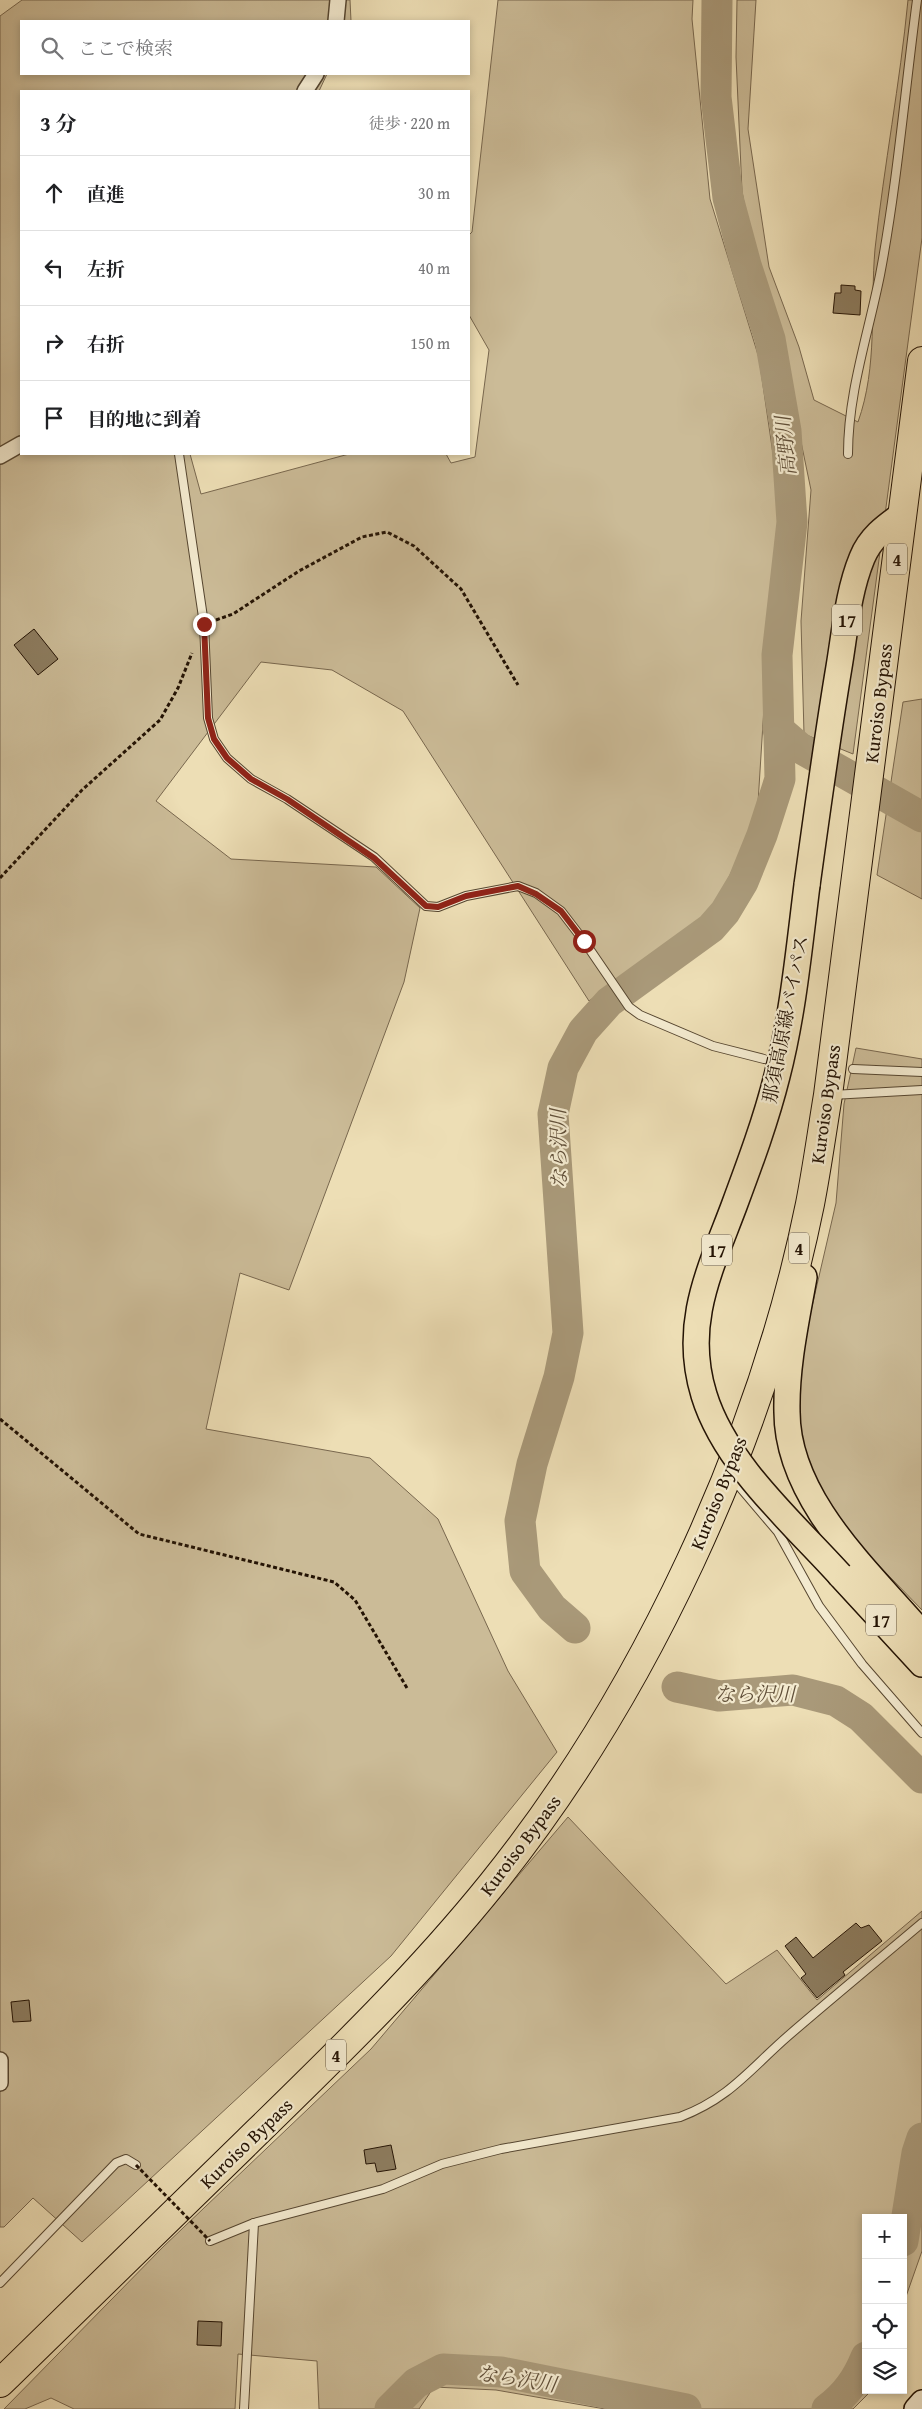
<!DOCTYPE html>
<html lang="ja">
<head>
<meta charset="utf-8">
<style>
  body { margin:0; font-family:"Gentium Book Plus","Noto Serif JP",serif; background:#f2f2f2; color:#202124 }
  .controls { position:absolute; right:15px; bottom:15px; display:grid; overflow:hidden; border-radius:0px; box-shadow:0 2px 8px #0003 }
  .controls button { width:45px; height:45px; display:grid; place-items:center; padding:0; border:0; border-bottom:1px solid #e0e0e0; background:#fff; color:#202124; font:25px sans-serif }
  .stop { position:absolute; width:15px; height:15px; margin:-11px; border:4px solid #8f2418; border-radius:50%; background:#fff }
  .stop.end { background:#8f2418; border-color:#fff; box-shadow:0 1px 5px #0008 }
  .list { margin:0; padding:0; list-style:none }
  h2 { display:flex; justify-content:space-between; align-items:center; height:65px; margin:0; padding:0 20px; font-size:21px }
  h2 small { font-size:16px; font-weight:400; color:#757577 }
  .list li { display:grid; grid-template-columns:32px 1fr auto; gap:15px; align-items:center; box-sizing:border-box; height:75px; padding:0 20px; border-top:1px solid #e0e0e0 }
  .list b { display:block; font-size:19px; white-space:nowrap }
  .list em { font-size:16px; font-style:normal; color:#757577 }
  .icon { flex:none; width:28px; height:28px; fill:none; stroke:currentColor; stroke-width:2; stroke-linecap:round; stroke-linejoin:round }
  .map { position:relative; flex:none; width:922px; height:2409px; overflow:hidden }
  .search { position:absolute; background:#fff; box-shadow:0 2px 8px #0003; left:20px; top:20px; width:450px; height:55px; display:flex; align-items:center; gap:12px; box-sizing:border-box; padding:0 18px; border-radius:0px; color:#757577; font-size:19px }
  .panel { position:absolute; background:#fff; box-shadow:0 2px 8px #0003; left:20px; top:90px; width:450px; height:365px; border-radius:0px }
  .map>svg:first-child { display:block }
  .green { fill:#cbbb97; stroke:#78674e }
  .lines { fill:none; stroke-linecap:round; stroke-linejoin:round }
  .river { stroke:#a99979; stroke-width:31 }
  .building { fill:#8d7d60; stroke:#241304 }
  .lane-casing { stroke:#564630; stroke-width:10 }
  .street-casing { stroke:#564630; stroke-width:18 }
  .secondary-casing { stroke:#241304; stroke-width:24 }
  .primary-casing { stroke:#241304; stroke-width:28 }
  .highway-casing { stroke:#241304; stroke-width:30 }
  .path { stroke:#241304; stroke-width:3; stroke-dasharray:4 2.5; stroke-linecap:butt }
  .lane { stroke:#f3eacf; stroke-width:8 }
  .street { stroke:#f3eacf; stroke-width:15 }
  .secondary { stroke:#f3eacf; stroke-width:21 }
  .primary { stroke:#eddeb5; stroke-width:25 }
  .highway { stroke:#eddeb5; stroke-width:28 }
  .primary-bridge-casing { stroke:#241304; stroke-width:28; stroke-linecap:butt }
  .path-bridge { stroke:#241304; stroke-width:3; stroke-dasharray:4 2.5; stroke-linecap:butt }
  .primary-bridge { stroke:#eddeb5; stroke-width:25 }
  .route { stroke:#8f2418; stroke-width:6 }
  .labels { text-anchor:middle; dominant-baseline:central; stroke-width:4.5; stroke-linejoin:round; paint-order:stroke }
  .shield { fill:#f3eacf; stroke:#625441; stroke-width:1 }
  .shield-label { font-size:18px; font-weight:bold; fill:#241304 }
  .street-label { font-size:19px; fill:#241304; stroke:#f3eacf }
  .water-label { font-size:20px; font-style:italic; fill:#604f39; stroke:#f3eacf }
</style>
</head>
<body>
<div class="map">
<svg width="922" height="2409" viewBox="0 0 922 2409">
  <rect width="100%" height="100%" fill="#eddeb5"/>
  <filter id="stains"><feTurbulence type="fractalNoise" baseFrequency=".004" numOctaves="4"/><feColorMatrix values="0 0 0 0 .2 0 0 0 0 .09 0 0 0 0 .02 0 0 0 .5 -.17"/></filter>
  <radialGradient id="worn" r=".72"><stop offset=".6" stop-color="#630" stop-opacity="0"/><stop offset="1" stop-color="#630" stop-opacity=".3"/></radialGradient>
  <g class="green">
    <path d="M22,0h328l1,21h-330v53h306l-8,17h-298v363h169l11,40 148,-40h97l5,9 24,-6 14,-107 -20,-35v-80l3,-3 26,-232h195l-1,19 18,180 49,159 22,151 -13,134 -11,176 -40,83 -44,42 -84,57 -186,-290 -71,-41 -71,-8 -105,139 75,58 145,8 44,41 -16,74 -115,308 -49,-17 -34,156 164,29 68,61 70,152 49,81 -166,204 -309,286 -49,-44 -29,29h-4v-2211z"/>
    <path d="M737,0h19l-8,129 21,138 30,80 15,53 44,22c20,-56 12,-115 17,-173 9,-83 25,-166 33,-249h14v238l-69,516 -49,-20 -3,-113 10,-131 -26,-125 -28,-86 -15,-88 -6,-134z"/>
    <path d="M922,699v200l-45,-24 26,-173z"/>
    <path d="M856,1048l66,11v551l-62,-64 -34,-46 -27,-62 2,-84 35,-151 8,-99z"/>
    <path d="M568,1817l158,167 51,-34 40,50 105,-89v340l-19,54v-87h-37v172h6l-19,19h-248l-109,-19 -62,-3 -15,22h-100l-2,-48 -79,-7 -3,55h-161l-23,-11 -26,11h-21l159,-162 208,-198z"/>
  </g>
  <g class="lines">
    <g class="river">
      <path d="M778,729l22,19 122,69"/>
      <path d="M575,1628l-23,-20 -27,-37 -5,-50 12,-57 27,-87 9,-44 -15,-219 10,-46 20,-37 26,-29 102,-74 14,-16 18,-30 19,-47 18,-56 -3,-124 15,-133 -6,-91 -16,-92 -24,-74 -18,-67 -12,-101 1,-97"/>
      <path d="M677,1687l42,9 74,-6 43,11 25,16 61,61"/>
      <path d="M903,2241l14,-88 5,-15"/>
      <path d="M390,2409l26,-26 27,-14 58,3 185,37"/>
      <path d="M827,2409c19,-14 30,-30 39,-52"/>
    </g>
  </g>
  <g class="building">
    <path d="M841,285l14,1v4l6,1 -1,24 -27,-2 2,-20h6z"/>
    <path d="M34,629l24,30 -20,16 -24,-30z"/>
    <path d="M856,1923l5,5 8,-3 13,16 -39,31 2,3 -28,23 -16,-20 5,-4 -21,-28 11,-9 17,21z"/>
    <path d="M29,2000l2,21 -18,1 -2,-20z"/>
    <path d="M391,2145l5,24 -19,3 -2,-9 -9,1 -2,-14z"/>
    <path d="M198,2321l24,1 -1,24 -24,-1z"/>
  </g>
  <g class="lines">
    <g class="lane-casing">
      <g id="lane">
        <path d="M179,454l25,170 4,94 6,21 13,19 24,21 36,20 87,58 52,49 12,1 28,-11 52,-10 18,7 25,18 23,30 45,66 11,8 73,31 51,13"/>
        <path d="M848,454c0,-61 20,-119 32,-179 17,-89 25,-185 37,-275"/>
        <path d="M853,1069l69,3"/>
        <path d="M832,1095l90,-5"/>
        <path d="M733,1479l45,53 41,74 43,58 60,69"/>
        <path d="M210,2241l44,-18 129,-34 59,-25 59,-15 179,-32c50,-19 70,-48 108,-81 44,-38 89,-75 134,-113"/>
        <path d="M0,2283l116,-120 10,-4 10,6"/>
        <path d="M244,2409l10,-186"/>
      </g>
    </g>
    <g class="street-casing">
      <g id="street">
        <path d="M336,21l2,-21"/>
        <path d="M305,91l11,-17"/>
        <path d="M0,456l21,-12"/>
        <path d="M0,2060v23"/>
      </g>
    </g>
    <g class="secondary-casing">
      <path id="secondary" d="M915,2409l7,-8"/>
    </g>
    <g class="primary-casing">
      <g id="primary">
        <path d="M807,885c10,-73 20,-146 32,-218 6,-36 9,-75 23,-109 8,-20 23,-31 40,-43"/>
        <path d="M804,1277c-8,45 -18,90 -17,135 0,87 82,160 135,222"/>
        <path d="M840,1575l82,89"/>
      </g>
    </g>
    <g class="highway-casing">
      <path id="highway" d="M0,2383c83,-80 165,-161 248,-242 85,-83 170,-165 244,-257 152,-189 270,-443 318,-680 7,-36 12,-73 18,-109l94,-734"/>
    </g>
    <g class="path">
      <path d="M216,620l17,-6 66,-43 63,-34 25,-5 27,14 47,43 57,96"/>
      <path d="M0,878l82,-88 78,-70 18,-32 14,-35"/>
      <path d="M0,1419l139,115 195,48 21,18 52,88"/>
    </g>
    <use href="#lane" class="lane"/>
    <use href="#street" class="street"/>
    <use href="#secondary" class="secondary"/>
    <use href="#primary" class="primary"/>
    <use href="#highway" class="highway"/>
    <g class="primary-bridge-casing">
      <path id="primary-bridge" d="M807,885c-8,64 -14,129 -30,191 -11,44 -27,87 -43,130 -24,64 -52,118 -30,189 21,69 89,128 136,180"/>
    </g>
    <path class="path-bridge" d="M136,2165l74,76"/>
    <use href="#primary-bridge" class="primary-bridge"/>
  </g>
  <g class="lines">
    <path class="route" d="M204,624l4,94 6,21 13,19 24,21 36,20 87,59 52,48 12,1 28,-11 52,-10 18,8 25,17 23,30"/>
  </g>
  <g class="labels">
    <g class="shield">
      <rect x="887" y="543.5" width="20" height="31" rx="4"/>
      <rect x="832" y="604.5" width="30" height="31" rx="4"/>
      <rect x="789" y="1232.5" width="20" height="31" rx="4"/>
      <rect x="702" y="1234.5" width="30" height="31" rx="4"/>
      <rect x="866" y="1604.5" width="30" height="31" rx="4"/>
      <rect x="326" y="2039.5" width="20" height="31" rx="4"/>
    </g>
    <g class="shield-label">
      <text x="897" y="559">4</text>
      <text x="847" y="620">17</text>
      <text x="799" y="1248">4</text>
      <text x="717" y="1250">17</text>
      <text x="881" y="1620">17</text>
      <text x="336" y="2055">4</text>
    </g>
    <g class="street-label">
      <text transform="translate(878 703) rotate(-83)">Kuroiso Bypass</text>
      <text transform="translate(785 1019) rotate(-79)">那須高原線バイパス</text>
      <text transform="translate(825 1104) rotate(-82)">Kuroiso Bypass</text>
      <text transform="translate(718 1493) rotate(-68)">Kuroiso Bypass</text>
      <text transform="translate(520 1845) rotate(-53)">Kuroiso Bypass</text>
      <text transform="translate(246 2143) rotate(-44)">Kuroiso Bypass</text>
    </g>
    <g class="water-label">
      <text transform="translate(785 446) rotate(-96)">高野川</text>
      <text transform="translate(558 1149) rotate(-91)">なら沢川</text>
      <text x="755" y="1693">なら沢川</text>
      <text transform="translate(517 2378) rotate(9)">なら沢川</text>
    </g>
  </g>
  <rect width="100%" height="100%" filter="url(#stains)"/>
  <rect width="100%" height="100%" fill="url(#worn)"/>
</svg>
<div class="controls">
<button>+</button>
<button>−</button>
<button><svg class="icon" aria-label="locate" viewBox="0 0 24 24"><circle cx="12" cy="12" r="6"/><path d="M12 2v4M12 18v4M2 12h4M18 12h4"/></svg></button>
<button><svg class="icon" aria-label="layers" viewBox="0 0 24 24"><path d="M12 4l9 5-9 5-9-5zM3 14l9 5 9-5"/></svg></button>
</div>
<div class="stop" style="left:584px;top:941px"></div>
<div class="stop end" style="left:204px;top:624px"></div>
<div class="search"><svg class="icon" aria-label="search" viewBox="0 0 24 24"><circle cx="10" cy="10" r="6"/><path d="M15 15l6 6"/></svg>ここで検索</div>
<section class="panel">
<h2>3 分<small>徒歩 · 220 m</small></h2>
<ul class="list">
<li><svg class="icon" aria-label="ahead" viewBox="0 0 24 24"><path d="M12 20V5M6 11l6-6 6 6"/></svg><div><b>直進</b></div><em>30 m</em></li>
<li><svg class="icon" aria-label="left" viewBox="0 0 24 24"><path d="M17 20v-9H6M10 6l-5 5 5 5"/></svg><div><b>左折</b></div><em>40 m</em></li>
<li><svg class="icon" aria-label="right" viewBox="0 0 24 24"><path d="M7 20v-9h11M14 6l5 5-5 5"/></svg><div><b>右折</b></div><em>150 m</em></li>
<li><svg class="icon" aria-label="arrive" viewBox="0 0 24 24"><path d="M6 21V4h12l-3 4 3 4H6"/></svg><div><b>目的地に到着</b></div></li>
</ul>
</section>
</div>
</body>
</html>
